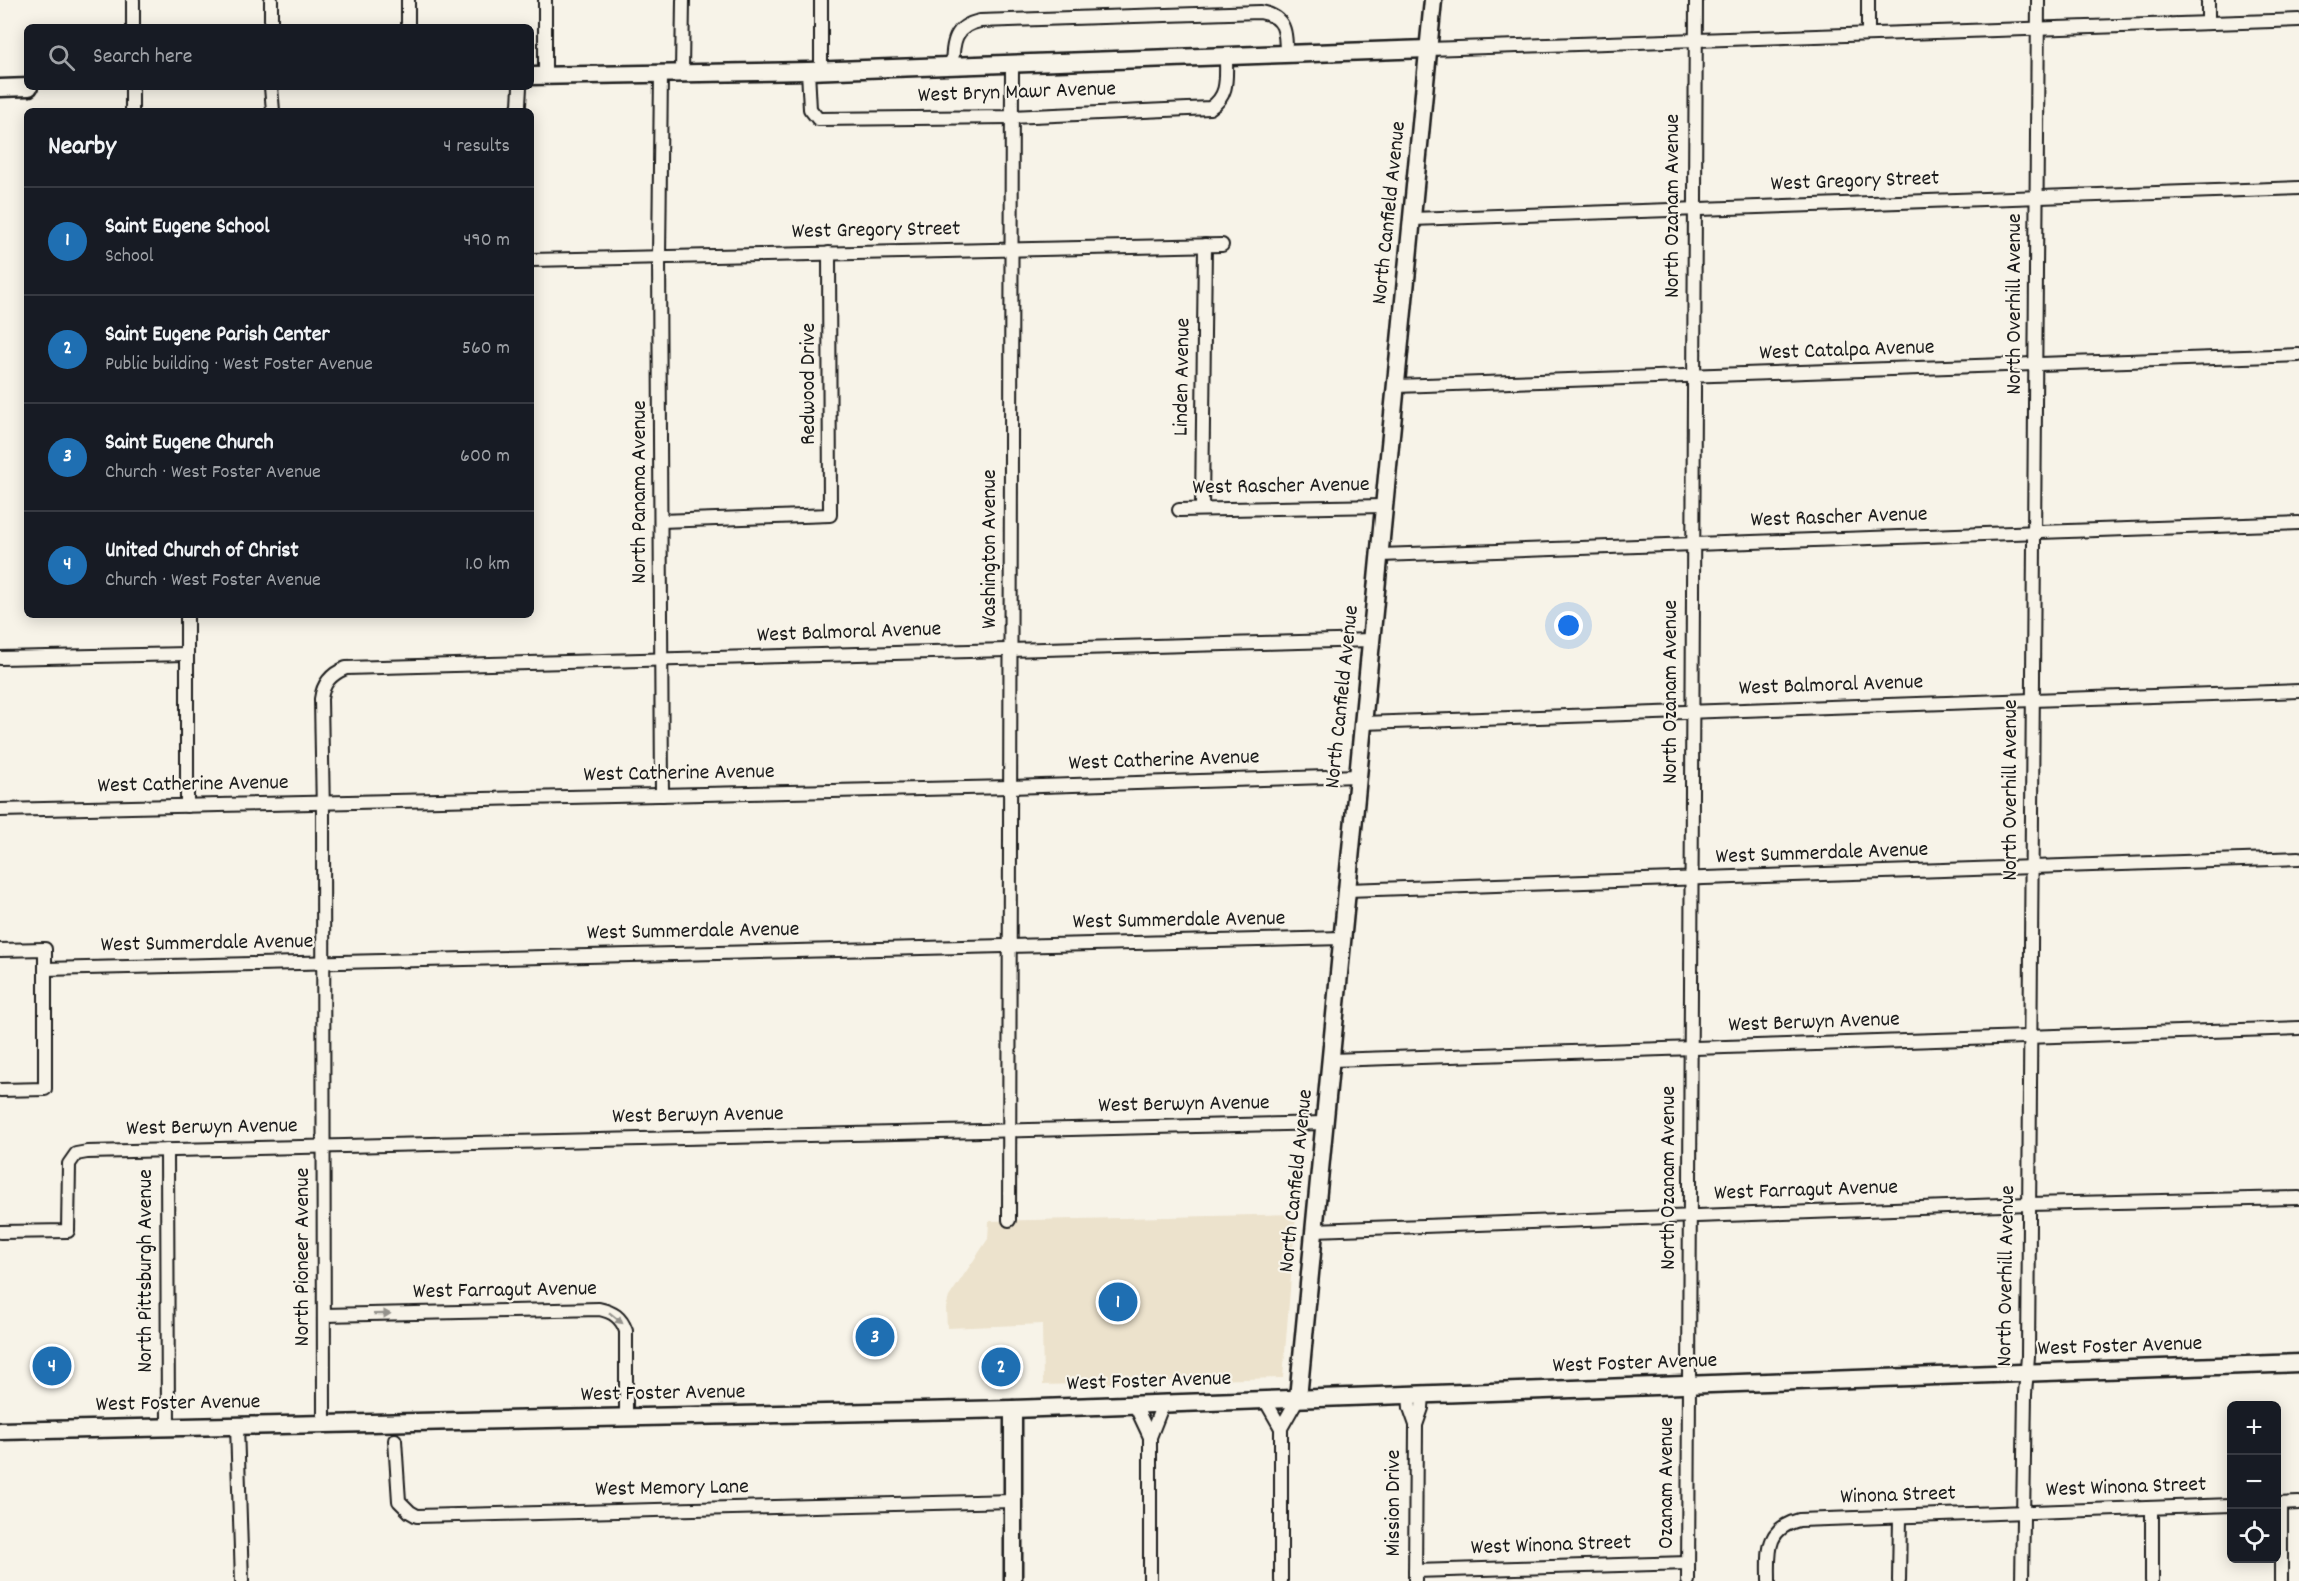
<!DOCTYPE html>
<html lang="en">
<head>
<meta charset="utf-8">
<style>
  body { margin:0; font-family:Dekko,sans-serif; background:#20242c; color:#f1f3f6 }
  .controls { position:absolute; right:18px; bottom:18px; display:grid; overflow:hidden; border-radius:9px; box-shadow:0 3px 15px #0003 }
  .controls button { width:54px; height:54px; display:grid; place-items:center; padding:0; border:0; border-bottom:2px solid #363941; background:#171b24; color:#f1f3f6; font:30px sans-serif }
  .you { position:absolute; left:1569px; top:626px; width:21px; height:21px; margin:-15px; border:4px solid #fff; border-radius:50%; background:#1a73e8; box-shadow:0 0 0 9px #1a73e833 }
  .badge { display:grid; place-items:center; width:39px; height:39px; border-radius:50%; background:#1f6fb2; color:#fff; font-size:20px; font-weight:700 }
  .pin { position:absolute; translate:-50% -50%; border:3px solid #fff; box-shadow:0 2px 6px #0006 }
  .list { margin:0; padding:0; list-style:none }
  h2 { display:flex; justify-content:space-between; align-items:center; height:78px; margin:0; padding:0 24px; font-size:26px }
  h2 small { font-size:20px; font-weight:400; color:#9ea1a6 }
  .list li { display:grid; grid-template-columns:39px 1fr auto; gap:18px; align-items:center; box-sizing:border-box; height:108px; padding:0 24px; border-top:2px solid #363941 }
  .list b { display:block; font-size:22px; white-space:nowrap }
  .list p { margin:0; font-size:20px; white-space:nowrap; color:#9ea1a6 }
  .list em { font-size:20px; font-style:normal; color:#9ea1a6 }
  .icon { flex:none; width:33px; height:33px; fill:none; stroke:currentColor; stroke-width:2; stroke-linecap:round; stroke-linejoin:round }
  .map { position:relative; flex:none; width:2299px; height:1581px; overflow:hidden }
  .search { position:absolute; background:#171b24; box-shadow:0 3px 15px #0003; left:24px; top:24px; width:510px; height:66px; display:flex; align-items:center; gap:15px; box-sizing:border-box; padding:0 21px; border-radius:9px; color:#9ea1a6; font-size:22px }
  .panel { position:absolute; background:#171b24; box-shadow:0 3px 15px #0003; left:24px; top:108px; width:510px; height:510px; border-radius:9px }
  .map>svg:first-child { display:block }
  .built { fill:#ece2cc }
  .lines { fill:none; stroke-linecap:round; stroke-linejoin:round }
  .street-casing { stroke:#1c1c1c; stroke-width:16 }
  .secondary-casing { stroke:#1c1c1c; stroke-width:21 }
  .street { stroke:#f7f3e8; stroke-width:12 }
  .secondary { stroke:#f7f3e8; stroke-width:16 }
  .oneway { fill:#94928c }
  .labels { text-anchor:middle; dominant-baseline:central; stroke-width:4.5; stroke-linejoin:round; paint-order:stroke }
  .street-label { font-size:22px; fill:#1c1c1c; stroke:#f7f3e8 }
</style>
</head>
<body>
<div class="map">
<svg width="2299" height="1581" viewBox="0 0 2299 1581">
  <rect width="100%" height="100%" fill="#f7f3e8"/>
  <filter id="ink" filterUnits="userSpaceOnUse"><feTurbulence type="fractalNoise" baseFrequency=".0167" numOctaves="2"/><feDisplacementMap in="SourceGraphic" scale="12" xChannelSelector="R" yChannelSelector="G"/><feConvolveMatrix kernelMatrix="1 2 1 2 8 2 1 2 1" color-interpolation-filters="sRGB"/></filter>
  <g filter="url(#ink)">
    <path class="built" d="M1296,1214l-13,164 -240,7 -1,-61 -95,4 -1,-20 3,-11 39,-58 1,-18z"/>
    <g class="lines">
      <g class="street-casing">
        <g id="street">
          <path d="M821,0v70"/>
          <path d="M2208,23v-23"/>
          <path d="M133,27v-27"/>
          <path d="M271,27v-27"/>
          <path d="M408,27v-27"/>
          <path d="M1868,33v-33"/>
          <path d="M1428,49l871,-29"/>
          <path d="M952,66c1,-24 2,-40 28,-45l280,-9c26,4 26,20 26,43"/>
          <path d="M808,71l2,38 8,10 193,-2 199,-9c19,-12 16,-30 16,-51"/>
          <path d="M682,72l1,-72"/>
          <path d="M661,73l-2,184 3,538"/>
          <path d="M545,75v-75"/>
          <path d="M271,87l2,24"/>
          <path d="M132,111v-24"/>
          <path d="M516,111l3,-6 1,-18"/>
          <path d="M1412,219l887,-31"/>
          <path d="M531,260l691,-15"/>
          <path d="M1396,386l903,-31"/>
          <path d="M1202,509l3,-264"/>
          <path d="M1179,510l205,-4"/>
          <path d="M661,521l169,-6 -1,-262"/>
          <path d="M1380,555l919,-32"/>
          <path d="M0,658l187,-4"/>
          <path d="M1363,723l936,-32"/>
          <path d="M187,806v-191"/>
          <path d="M0,810l1010,-23 348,-11"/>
          <path d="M1347,890l952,-32"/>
          <path d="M0,950l45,-1v140l-45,1"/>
          <path d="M45,969l1298,-31"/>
          <path d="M1331,1060l968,-32"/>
          <path d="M167,1150l1,277"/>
          <path d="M1009,1220l3,-1155"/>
          <path d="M1314,1230l715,-26 270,-6"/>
          <path d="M0,1232l68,-1 1,-67 7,-10 11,-2 1238,-29"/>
          <path d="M324,1315l275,-6c14,3 22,8 27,22v86"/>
          <path d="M1409,1394l1,14 6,17"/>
          <path d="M1265,1400l16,28v153"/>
          <path d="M1135,1405l15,32"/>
          <path d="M324,1424l-1,-610 -2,-115c2,-16 10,-25 25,-31l1025,-28"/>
          <path d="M237,1426l5,155"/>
          <path d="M1281,1428l17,-30"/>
          <path d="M395,1440l4,61 11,11 7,4 596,-15"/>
          <path d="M2276,1504l23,-1"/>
          <path d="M1415,1571l273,-8"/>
          <path d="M1150,1581v-144l13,-33"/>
          <path d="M1415,1581l1,-156 6,-17 1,-14"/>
          <path d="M1688,1581l8,-1581"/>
          <path d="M1769,1581c0,-29 -4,-52 30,-61l433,-15"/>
          <path d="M1899,1581l1,-64"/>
          <path d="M2022,1581l3,-187 3,-38 10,-1356"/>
          <path d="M2152,1581v-73"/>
          <path d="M2281,1581v-77"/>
        </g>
      </g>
      <g class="secondary-casing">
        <g id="secondary">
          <path d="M531,76l277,-5 620,-22"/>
          <path d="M0,88l29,-1"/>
          <path d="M1298,1398l135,-1398"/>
          <path d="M0,1431l1013,-22 1286,-46"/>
          <path d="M1013,1581v-172"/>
        </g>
      </g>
      <use href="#street" class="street"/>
      <use href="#secondary" class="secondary"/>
    </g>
    <defs><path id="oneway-solid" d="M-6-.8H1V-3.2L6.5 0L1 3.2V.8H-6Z" transform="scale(1.5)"/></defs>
    <g class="oneway">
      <use href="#oneway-solid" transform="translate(382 1314) rotate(-1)"/>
      <use href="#oneway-solid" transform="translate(616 1318) rotate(39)"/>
    </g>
  </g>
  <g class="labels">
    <g class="street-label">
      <text transform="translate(1017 93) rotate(-2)">West Bryn Mawr Avenue</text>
      <text transform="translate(1855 182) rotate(-2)">West Gregory Street</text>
      <text transform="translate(1673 206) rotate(-90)">North Ozanam Avenue</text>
      <text transform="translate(1390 213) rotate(-84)">North Canfield Avenue</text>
      <text transform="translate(876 231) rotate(-1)">West Gregory Street</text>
      <text transform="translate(2015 304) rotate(-90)">North Overhill Avenue</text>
      <text transform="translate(1847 351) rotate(-2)">West Catalpa Avenue</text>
      <text transform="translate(1183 377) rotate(-89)">Linden Avenue</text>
      <text transform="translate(809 384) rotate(-90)">Redwood Drive</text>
      <text transform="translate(1281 487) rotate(-1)">West Rascher Avenue</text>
      <text transform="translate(640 492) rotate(-90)">North Panama Avenue</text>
      <text transform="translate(1839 518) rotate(-2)">West Rascher Avenue</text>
      <text transform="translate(990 549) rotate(-90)">Washington Avenue</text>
      <text transform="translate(849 633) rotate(-2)">West Balmoral Avenue</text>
      <text transform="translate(1831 686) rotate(-2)">West Balmoral Avenue</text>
      <text transform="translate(1671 692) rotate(-90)">North Ozanam Avenue</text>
      <text transform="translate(1343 697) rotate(-84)">North Canfield Avenue</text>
      <text transform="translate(1164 761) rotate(-2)">West Catherine Avenue</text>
      <text transform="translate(679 774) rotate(-1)">West Catherine Avenue</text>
      <text transform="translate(193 785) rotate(-1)">West Catherine Avenue</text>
      <text transform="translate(2011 790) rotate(-90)">North Overhill Avenue</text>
      <text transform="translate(1822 854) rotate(-2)">West Summerdale Avenue</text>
      <text transform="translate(1179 921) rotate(-1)">West Summerdale Avenue</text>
      <text transform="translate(693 932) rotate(-1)">West Summerdale Avenue</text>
      <text transform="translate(207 944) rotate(-1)">West Summerdale Avenue</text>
      <text transform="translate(1814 1023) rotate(-2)">West Berwyn Avenue</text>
      <text transform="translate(1184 1105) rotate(-1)">West Berwyn Avenue</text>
      <text transform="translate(698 1116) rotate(-1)">West Berwyn Avenue</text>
      <text transform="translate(212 1128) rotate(-1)">West Berwyn Avenue</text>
      <text transform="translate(1669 1178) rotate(-90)">North Ozanam Avenue</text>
      <text transform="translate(1297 1181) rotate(-84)">North Canfield Avenue</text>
      <text transform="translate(1806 1191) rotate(-2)">West Farragut Avenue</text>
      <text transform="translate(303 1257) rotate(-90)">North Pioneer Avenue</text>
      <text transform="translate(146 1271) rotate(-90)">North Pittsburgh Avenue</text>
      <text transform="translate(2007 1276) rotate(-89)">North Overhill Avenue</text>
      <text transform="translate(505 1291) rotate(-1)">West Farragut Avenue</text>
      <text transform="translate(2120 1347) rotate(-2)">West Foster Avenue</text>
      <text transform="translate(1635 1364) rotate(-2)">West Foster Avenue</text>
      <text transform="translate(1149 1382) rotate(-2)">West Foster Avenue</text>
      <text transform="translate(663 1394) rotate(-1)">West Foster Avenue</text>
      <text transform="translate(178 1404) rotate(-1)">West Foster Avenue</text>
      <text transform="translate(1667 1483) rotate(-90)">Ozanam Avenue</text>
      <text transform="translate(2126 1488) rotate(-2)">West Winona Street</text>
      <text transform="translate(672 1489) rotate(-1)">West Memory Lane</text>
      <text transform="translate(1898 1496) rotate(-2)">Winona Street</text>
      <text transform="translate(1394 1503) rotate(-90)">Mission Drive</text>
      <text transform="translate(1551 1546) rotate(-2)">West Winona Street</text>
    </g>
  </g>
</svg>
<div class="controls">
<button>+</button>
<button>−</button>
<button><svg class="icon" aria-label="locate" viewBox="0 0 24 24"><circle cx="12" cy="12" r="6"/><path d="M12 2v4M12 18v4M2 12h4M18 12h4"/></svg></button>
</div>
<div class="you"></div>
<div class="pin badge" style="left:1118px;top:1302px">1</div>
<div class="pin badge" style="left:1001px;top:1367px">2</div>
<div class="pin badge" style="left:875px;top:1337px">3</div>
<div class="pin badge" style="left:52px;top:1366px">4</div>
<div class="search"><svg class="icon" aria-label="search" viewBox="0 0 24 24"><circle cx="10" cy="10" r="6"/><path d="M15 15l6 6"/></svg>Search here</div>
<section class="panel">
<h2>Nearby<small>4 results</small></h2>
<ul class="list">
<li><span class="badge">1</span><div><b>Saint Eugene School</b><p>School</p></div><em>490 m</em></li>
<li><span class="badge">2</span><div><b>Saint Eugene Parish Center</b><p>Public building · West Foster Avenue</p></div><em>560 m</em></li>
<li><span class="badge">3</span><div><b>Saint Eugene Church</b><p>Church · West Foster Avenue</p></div><em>600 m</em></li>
<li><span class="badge">4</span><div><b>United Church of Christ</b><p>Church · West Foster Avenue</p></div><em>1.0 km</em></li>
</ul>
</section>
</div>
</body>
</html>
